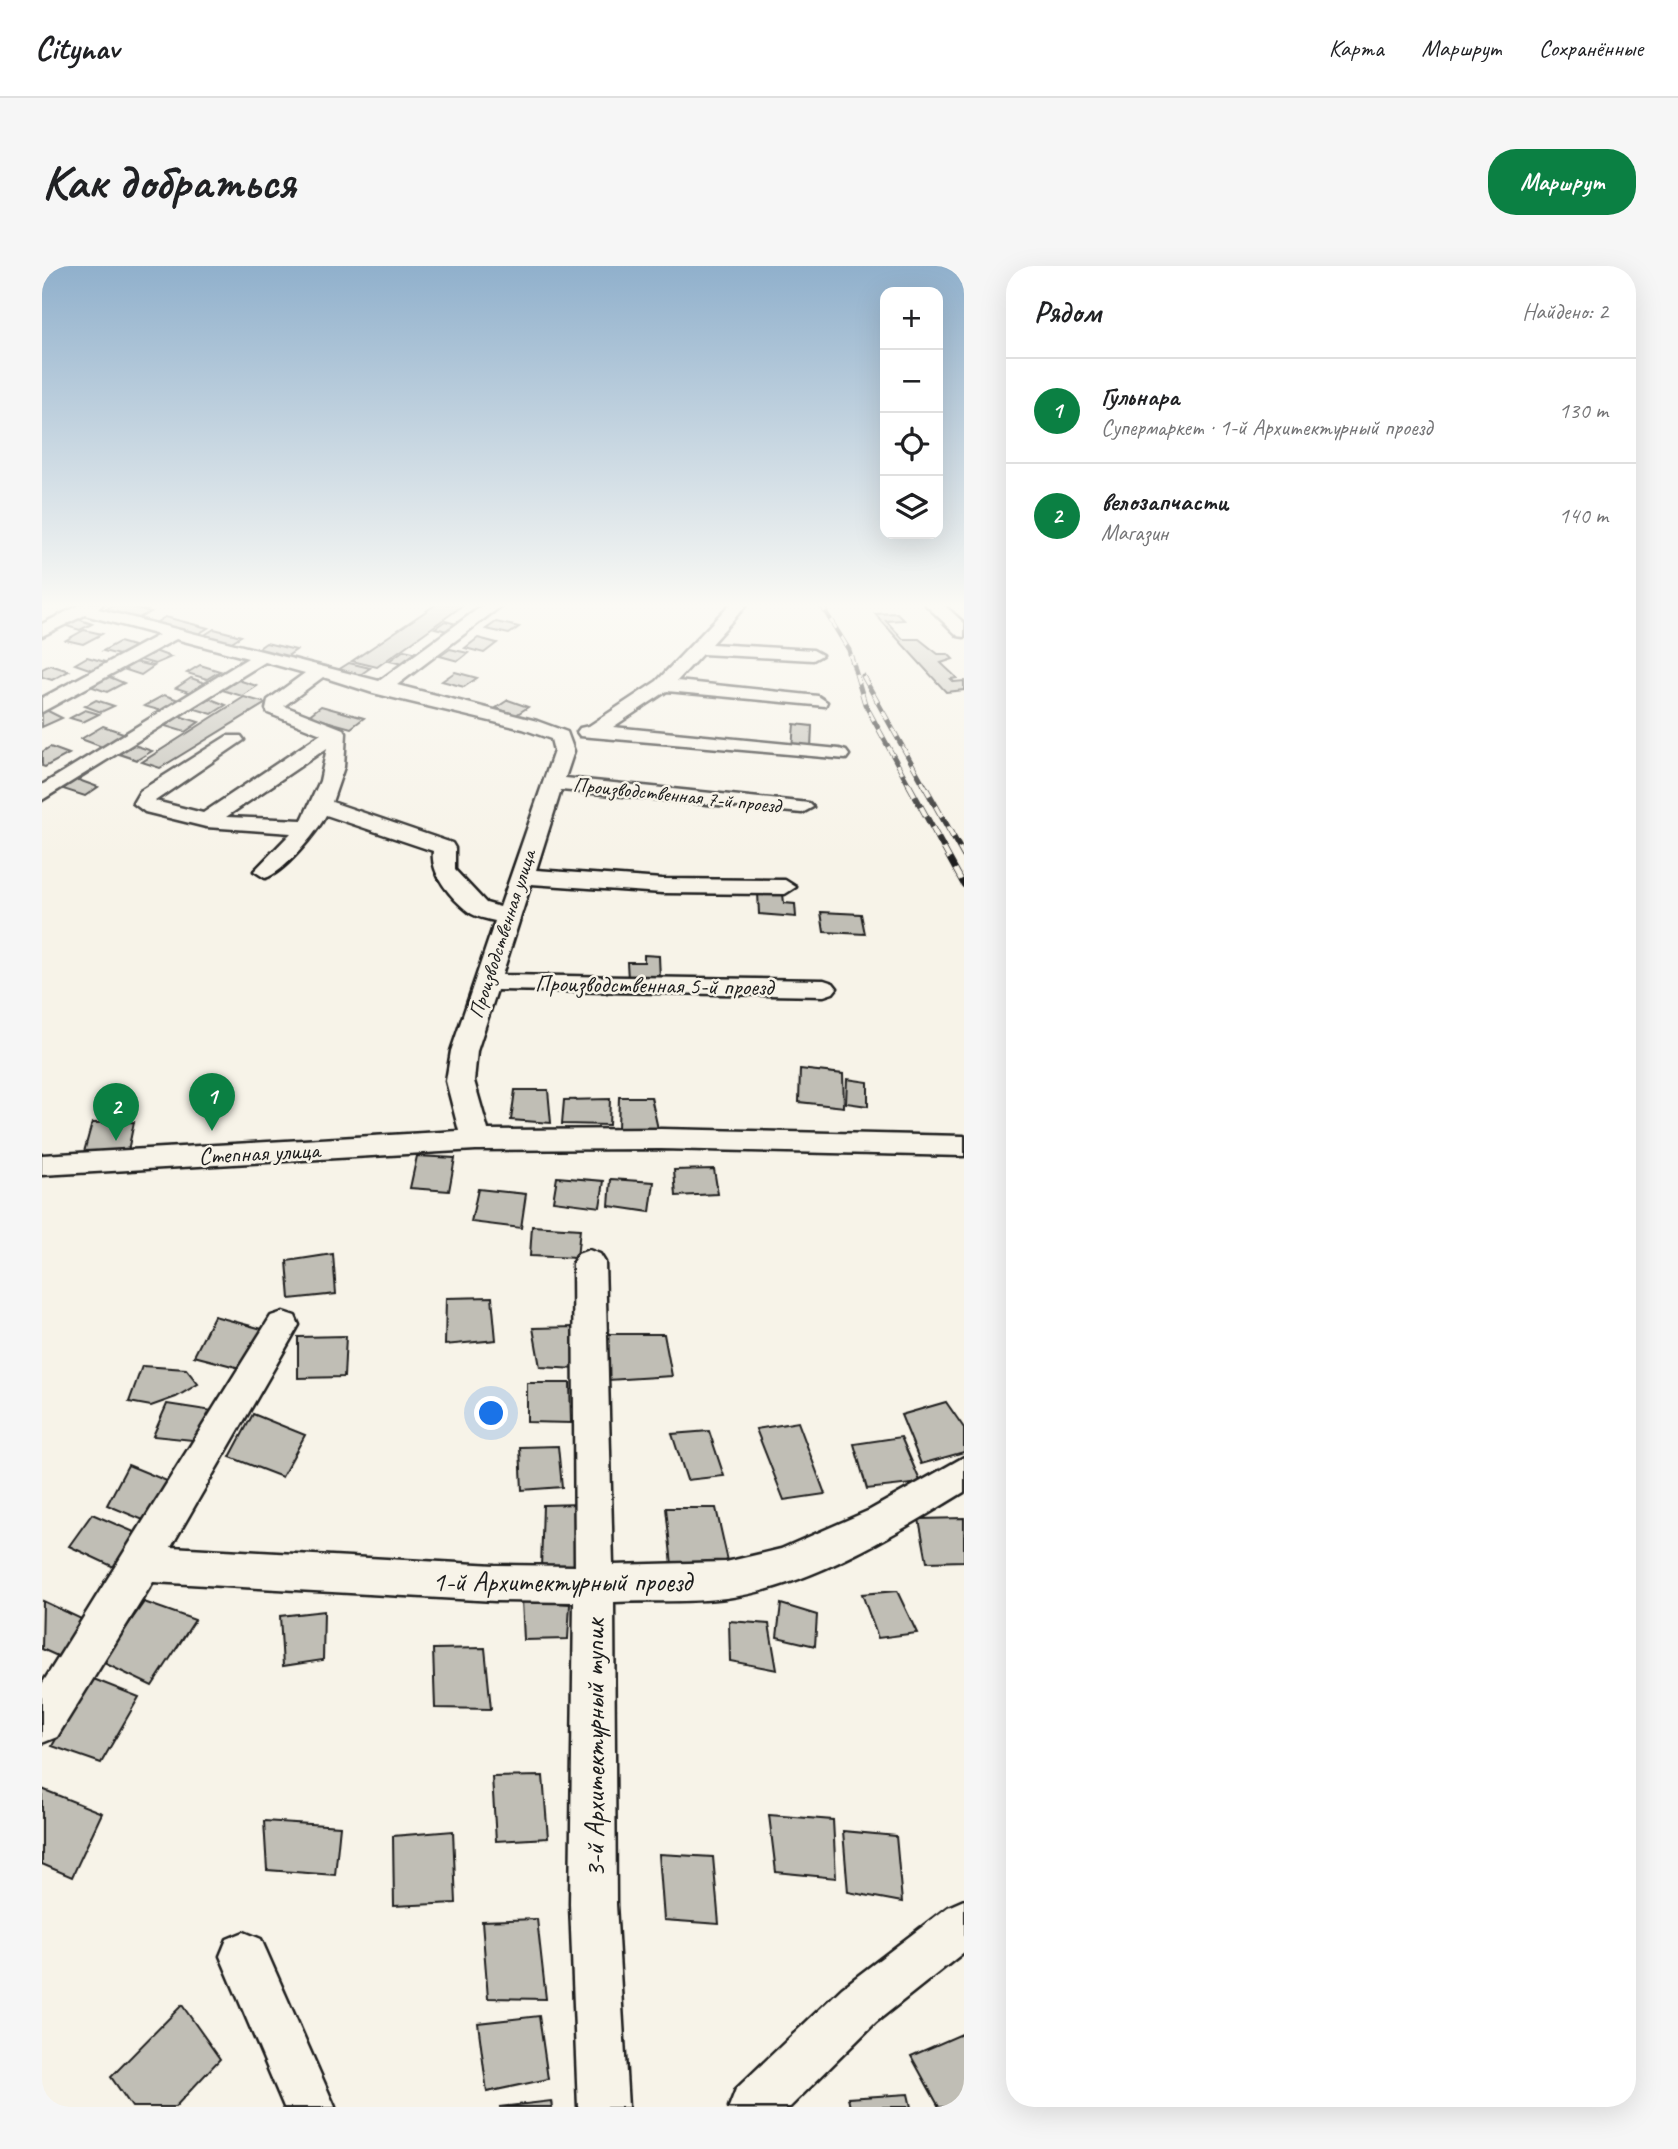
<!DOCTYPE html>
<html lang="ru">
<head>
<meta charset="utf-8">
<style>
  body { margin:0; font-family:Caveat,sans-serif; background:#f6f6f6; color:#202124 }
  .controls { position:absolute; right:21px; top:21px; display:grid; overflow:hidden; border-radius:14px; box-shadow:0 7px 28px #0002 }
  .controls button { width:63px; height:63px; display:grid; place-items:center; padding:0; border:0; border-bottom:2px solid #e0e0e0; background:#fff; color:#202124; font:35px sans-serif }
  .you { position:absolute; left:450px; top:1148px; width:24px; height:24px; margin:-18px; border:5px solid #fff; border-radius:50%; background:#1a73e8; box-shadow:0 0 0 10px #1a73e833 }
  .badge { display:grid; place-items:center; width:46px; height:46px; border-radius:50%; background:#0b8043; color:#fff; font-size:23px; font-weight:700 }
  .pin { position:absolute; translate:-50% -58px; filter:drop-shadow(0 2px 4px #0008) }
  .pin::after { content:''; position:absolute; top:37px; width:24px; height:21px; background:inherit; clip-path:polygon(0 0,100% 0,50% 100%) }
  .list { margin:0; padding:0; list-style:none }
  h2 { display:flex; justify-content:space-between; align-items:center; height:91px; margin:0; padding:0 28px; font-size:30px }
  h2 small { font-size:23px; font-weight:400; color:#757577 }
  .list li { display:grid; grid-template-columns:46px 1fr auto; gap:21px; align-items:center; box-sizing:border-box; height:105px; padding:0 28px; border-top:2px solid #e0e0e0 }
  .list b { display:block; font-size:26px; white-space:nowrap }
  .list p { margin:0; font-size:23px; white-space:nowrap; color:#757577 }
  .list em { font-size:23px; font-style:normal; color:#757577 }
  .icon { flex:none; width:38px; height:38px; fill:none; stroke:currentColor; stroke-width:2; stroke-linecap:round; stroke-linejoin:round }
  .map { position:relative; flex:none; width:922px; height:1841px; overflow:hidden; border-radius:28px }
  header { display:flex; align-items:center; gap:42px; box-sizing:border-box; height:98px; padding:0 35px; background:#fff; border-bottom:2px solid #e0e0e0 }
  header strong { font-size:33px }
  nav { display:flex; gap:38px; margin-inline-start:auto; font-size:24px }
  .intro { display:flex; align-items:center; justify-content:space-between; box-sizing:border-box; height:168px; padding:0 42px }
  h1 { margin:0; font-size:49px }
  .button { padding:18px 32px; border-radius:28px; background:#0b8043; color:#fff; font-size:24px; font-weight:700 }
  main { display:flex; gap:42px; padding:0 42px }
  aside { flex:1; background:#fff; border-radius:28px; box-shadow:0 7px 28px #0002 }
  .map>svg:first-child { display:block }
  .building { fill:#c0beb5; stroke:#1c1c1c; stroke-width:2 }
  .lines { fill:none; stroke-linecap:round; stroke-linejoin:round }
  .minor-casing { stroke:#1c1c1c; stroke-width:5 }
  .minor { fill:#f7f3e8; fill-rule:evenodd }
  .rail-far1-casing { stroke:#1c1c1c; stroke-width:5 }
  .rail-casing { stroke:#1c1c1c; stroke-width:6 }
  .rail-far1 { stroke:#f7f3e8; stroke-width:3.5; stroke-dasharray:10; stroke-linecap:butt }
  .rail { stroke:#f7f3e8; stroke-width:4.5; stroke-dasharray:12; stroke-linecap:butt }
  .labels { text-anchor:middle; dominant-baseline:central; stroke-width:5; stroke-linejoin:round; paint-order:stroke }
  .far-street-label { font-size:21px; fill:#1c1c1c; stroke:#f7f3e8 }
  .street-label { font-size:24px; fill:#1c1c1c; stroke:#f7f3e8 }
  .near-street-label { font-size:28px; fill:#1c1c1c; stroke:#f7f3e8 }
</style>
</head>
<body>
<header>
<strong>Citynav</strong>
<nav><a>Карта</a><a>Маршрут</a><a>Сохранённые</a></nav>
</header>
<div class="intro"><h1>Как добраться</h1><a class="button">Маршрут</a></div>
<main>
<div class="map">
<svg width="922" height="1841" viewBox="0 0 922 1841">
  <rect width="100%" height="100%" fill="#f7f3e8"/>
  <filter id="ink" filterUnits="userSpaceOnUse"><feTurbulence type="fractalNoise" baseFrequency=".0143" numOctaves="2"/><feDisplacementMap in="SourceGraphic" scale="14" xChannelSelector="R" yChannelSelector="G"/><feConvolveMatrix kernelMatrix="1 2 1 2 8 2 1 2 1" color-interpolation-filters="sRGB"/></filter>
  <g filter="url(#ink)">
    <g class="building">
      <path d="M75,337l34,9 -14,7 -34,-8z"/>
      <path d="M396,337l27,1 -88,63 -25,-6z"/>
      <path d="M855,347l7,7 -18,1 17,18h16l19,15h10l5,5 -12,4 16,15 -6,1 3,3 10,-1v9l-18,2 -71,-78z"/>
      <path d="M123,351l43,11 -13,8 -43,-11z"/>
      <path d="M33,352l17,6 -12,6 -17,-5z"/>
      <path d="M403,355l15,4 -9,7 -16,-4z"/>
      <path d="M454,356l23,5 -10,7 -23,-5z"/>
      <path d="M172,363l27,7 -11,7 -27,-7z"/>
      <path d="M42,364l18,4 -19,10 -17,-4z"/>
      <path d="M436,372l19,5 -13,10 -19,-5z"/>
      <path d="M77,376l21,6 -17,8 -20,-5z"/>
      <path d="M224,377l30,7 -10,7 -30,-7z"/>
      <path d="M408,383l18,4 -10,8 -18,-5z"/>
      <path d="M110,384l19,7 -16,7 -18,-5z"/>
      <path d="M362,384l19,4 -16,11 -18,-4z"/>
      <path d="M45,391l22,6 -14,8 -20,-7z"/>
      <path d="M92,396l20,4 -13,9 -18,-6z"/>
      <path d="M307,397l21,5 -10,7 -22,-5z"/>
      <path d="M8,399l19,6 -17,9 -10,-3v-8z"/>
      <path d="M158,399l20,6 -13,8 -20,-6z"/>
      <path d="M413,406l22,6 -13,9 -22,-6z"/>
      <path d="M63,409l19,8 -17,9 -20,-7z"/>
      <path d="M149,412l17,6 -16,9 -16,-5z"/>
      <path d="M196,414l19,6 -15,10 -20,-6z"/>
      <path d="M122,429l15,5 -17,11 -18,-5z"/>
      <path d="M202,431l22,6 -106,65 -18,-6z"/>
      <path d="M166,432l18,7 -14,9 -20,-6z"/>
      <path d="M54,434l18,6 -13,6 -16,-6z"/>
      <path d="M466,434l20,7 -12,8 -20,-7z"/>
      <path d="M279,440l43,12 -13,10 -43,-12z"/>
      <path d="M4,444l16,8 -20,9v-15z"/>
      <path d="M43,444l14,4 -16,8 -13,-4z"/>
      <path d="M137,450l20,6 -14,10 -20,-6z"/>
      <path d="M752,458l18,2 -1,23 -19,-1z"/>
      <path d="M61,460l26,9 -24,13 -24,-9z"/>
      <path d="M92,479l18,6 -15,9 -18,-6z"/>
      <path d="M8,481l19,7 -24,13 -3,-1v-14z"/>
      <path d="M34,513l22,8 -13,9 -22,-7z"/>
      <path d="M716,626l25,2 1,9 11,1 1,13 -37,-3z"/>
      <path d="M779,646l40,2 4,20 -41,-2z"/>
      <path d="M602,689l15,1 1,24 -32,-1 -1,-17h17z"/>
      <path d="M758,803l43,5 1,33 -45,-5z"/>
      <path d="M805,813l21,3v24l-22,-3z"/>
      <path d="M473,824h33l3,33 -40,-3z"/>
      <path d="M577,831h32l7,32 -40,-1z"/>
      <path d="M568,833l-1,26 -47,-1 2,-24z"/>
      <path d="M92,856l-6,29 -44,1 8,-29z"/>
      <path d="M375,890l38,2 -6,33 -39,-3z"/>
      <path d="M672,903l4,25 -42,2 -2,-26z"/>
      <path d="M515,911l47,4 -4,26 -47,-6z"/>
      <path d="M569,913l43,3 -4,30 -41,-6z"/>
      <path d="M436,923l48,5 -5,34 -50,-6z"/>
      <path d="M490,960l48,3 -3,29 -47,-2z"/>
      <path d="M291,988l3,40 -46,5 -3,-38z"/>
      <path d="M450,1031l4,43 -51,5 1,-47z"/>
      <path d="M172,1050l48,13 -22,39 -46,-12z"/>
      <path d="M533,1061l2,42 -37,-2 -7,-39z"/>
      <path d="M564,1068h58l8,42 -64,4z"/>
      <path d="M304,1070l-2,41 -46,1v-41z"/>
      <path d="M100,1100l44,3 12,15 -22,13 -25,9 -22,-4z"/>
      <path d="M485,1117h43l1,40 -44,-1z"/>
      <path d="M904,1136l18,26v24l-43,12 -20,-49z"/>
      <path d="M125,1138l46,7 -11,30 -49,-5z"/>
      <path d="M211,1148l52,21 -23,42 -52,-20z"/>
      <path d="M756,1156l27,72 -41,6 -28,-71z"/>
      <path d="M667,1165l15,45 -37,4 -15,-46z"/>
      <path d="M859,1171l20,46 -54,6 -13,-45z"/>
      <path d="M516,1180l4,41 -40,3 -2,-43z"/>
      <path d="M86,1199l39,16 -19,41 -41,-17z"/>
      <path d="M539,1238l1,63 -41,2 2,-64z"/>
      <path d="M624,1242h50l12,53 -56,4z"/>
      <path d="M50,1248l49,21 -25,33 -47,-22z"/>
      <path d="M922,1252v43l-37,1 -8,-43z"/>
      <path d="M855,1325l20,42 -39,5 -16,-44z"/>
      <path d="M480,1334l48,4 -2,35 -44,1z"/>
      <path d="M1,1335l47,22 -28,35 -20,-9z"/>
      <path d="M102,1336l51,18 -43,66 -50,-24z"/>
      <path d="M739,1338l36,11 -2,31 -38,-9z"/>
      <path d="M282,1345l-1,49 -40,6 -3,-50z"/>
      <path d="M687,1355l40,3 8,46 -47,-9z"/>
      <path d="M443,1382l6,61 -56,-1 -2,-59z"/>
      <path d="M49,1412l48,19 -38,66 -49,-17z"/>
      <path d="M501,1510l5,62 -52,3 -4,-64z"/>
      <path d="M0,1523l60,24 -30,64 -30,-13z"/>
      <path d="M727,1549l64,5 3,58 -60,-6z"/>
      <path d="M222,1555l76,5 -5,49 -68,-5z"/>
      <path d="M411,1565l3,72 -62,3 -1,-70z"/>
      <path d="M801,1565l53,5 6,66 -54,-10z"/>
      <path d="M617,1588l54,3 6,67 -55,-4z"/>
      <path d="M495,1653l9,80 -58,-1 -6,-77z"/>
      <path d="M140,1739l38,54 -45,48h-43l-21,-30z"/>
      <path d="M497,1750l9,63 -61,13 -9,-69z"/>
      <path d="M922,1767v74h-25l-28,-51z"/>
      <path d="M866,1828l3,13h-61l-2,-9z"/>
      <path d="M509,1835l1,6h-53z"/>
    </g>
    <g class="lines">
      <g class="minor-casing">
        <g id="minor">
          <path d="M42,337h20l-6,6 281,72 107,-78h19l-108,82 140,36 30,11 7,19 -9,27 244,25 4,4 -11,6 -241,-23 -25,80 126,9 123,1 11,7 -11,7 -123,-1 -131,-9 -29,91 322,5 9,3 4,5 -4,5 -9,3 -327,-6 -20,61 -3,30 14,49 173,-1 303,7v20l-303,-7 -185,1 -434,25v-20l417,-24 -13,-50 5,-30 44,-130c-8,-2 -20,-4 -26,-9 -18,-14 -39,-38 -36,-61l-107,-36c-9,17 -42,58 -61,63l-11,-7 37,-38 -85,-6 -61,-15 -12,-9 7,-12 87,-55h14l3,4 -89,61 48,12 118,-79 -53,-21 -2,-4 2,-9 37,-27 -40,-11 -223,138v-15l206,-127 -72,-19 -134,73v-14l117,-63 -74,-20 -43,21v-12zM281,411l50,16 150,36 28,10 3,12 -54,156 -14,-4 -31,-33v-22l-3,-5 -120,-41 12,-35 2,-34 -3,-4 -59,-23zM285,482l-7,33 -18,39 -76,-3z"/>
          <path d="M689,337h17l-37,41 102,6 9,5 -9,5 -111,-6 -25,27 141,15 9,6 -2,4 -158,-15 -54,36 226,22 7,2 3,4 -3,4 -266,-23 -3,-4 3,-4 9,-2 68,-45z"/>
          <path d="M882,337h18l22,20v14l-6,-1z"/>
          <path d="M547,984l11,4 5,8 8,303 113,-3 55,-13 89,-39 94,-53v35c-70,43 -155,95 -238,106 -37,5 -76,2 -112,4l2,302 12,203h-50l-8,-203 4,-302 -79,-1 -342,-19 -96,155 -15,6v-59l229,-368 12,-4 12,4 4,9 -128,222 324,18 80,1 -2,-304 5,-8z"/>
          <path d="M922,1634v52l-88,70 -86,85h-61l7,-18 106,-101 106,-81z"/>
          <path d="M202,1666l17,7 74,168h-51l-64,-151 7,-17z"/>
        </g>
      </g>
      <use href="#minor" class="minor"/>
      <g class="rail-far1-casing">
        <g id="rail-far1">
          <path d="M778,337l29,47 16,54 45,83"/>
          <path d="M821,410l62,111"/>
        </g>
      </g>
      <g class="rail-casing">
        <g id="rail">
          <path d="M867,519l55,100"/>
          <path d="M882,519l40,71"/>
        </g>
      </g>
      <use href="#rail-far1" class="rail-far1"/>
      <use href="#rail" class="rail"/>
    </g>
  </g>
  <linearGradient id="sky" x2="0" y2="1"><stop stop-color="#90b0cc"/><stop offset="0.57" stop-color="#fbfaf5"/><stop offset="1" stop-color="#fbfaf5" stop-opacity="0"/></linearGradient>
  <rect width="922" height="595" fill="url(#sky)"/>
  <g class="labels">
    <g class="far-street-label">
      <text transform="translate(635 529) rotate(6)">Производственная 7-й проезд</text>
      <text transform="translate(460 668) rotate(-72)">Производственная улица</text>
    </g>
    <g class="street-label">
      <text transform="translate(612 719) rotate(1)">Производственная 5-й проезд</text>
      <text transform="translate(217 887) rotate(-3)">Степная улица</text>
    </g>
    <g class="near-street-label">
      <text x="520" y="1315">1-й Архитектурный проезд</text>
      <text transform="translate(552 1482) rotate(-90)">3-й Архитектурный тупик</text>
    </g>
  </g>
</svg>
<div class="controls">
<button>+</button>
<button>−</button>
<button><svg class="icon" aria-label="locate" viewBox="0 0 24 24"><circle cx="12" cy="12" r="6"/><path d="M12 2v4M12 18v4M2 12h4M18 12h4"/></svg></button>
<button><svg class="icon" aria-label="layers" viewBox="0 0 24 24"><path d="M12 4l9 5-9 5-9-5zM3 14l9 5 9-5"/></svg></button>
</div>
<div class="you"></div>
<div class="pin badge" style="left:170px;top:865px">1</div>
<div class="pin badge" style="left:74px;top:875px">2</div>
</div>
<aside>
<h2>Рядом<small>Найдено: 2</small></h2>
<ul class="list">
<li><span class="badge">1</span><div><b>Гульнара</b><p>Супермаркет · 1-й Архитектурный проезд</p></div><em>130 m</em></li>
<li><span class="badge">2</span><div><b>велозапчасти</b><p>Магазин</p></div><em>140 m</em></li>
</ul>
</aside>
</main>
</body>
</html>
